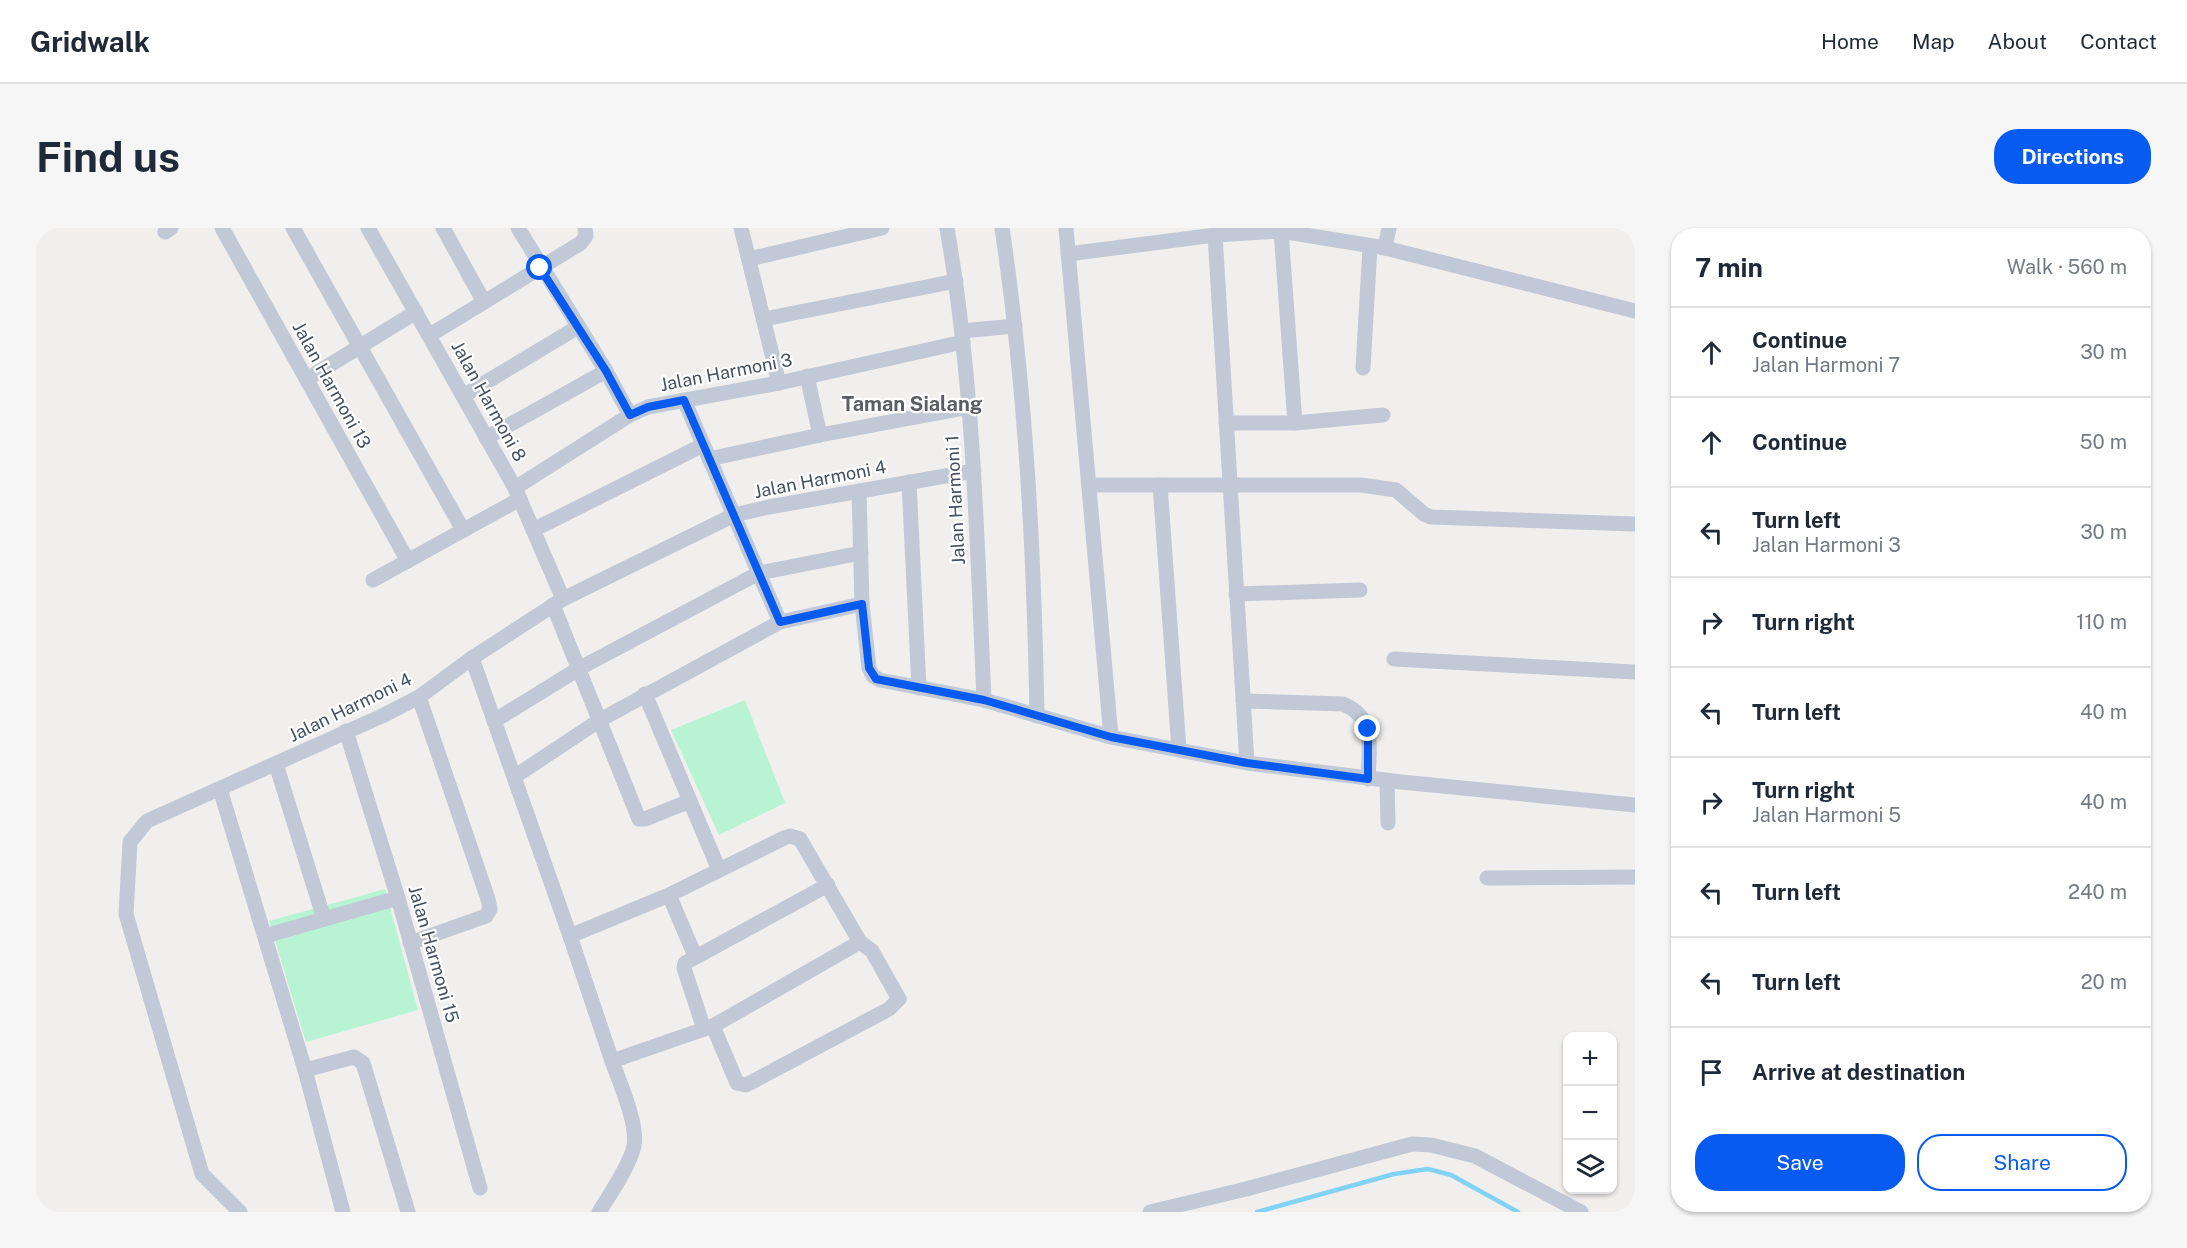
<!DOCTYPE html>
<html lang="en">
<head>
<meta charset="utf-8">
<style>
  body { margin:0; font-family:"Public Sans",sans-serif; background:#f6f6f7; color:#1f2937 }
  .controls { position:absolute; right:18px; bottom:18px; display:grid; overflow:hidden; border-radius:12px; box-shadow:0 2px 4px #0004 }
  .controls button { width:54px; height:54px; display:grid; place-items:center; padding:0; border:0; border-bottom:2px solid #e0e1e3; background:#fff; color:#1f2937; font:30px sans-serif }
  .stop { position:absolute; width:18px; height:18px; margin:-14px; border:4px solid #085bf1; border-radius:50%; background:#fff }
  .stop.end { background:#085bf1; border-color:#fff; box-shadow:0 2px 6px #0008 }
  .list { margin:0; padding:0; list-style:none }
  h2 { display:flex; justify-content:space-between; align-items:center; height:78px; margin:0; padding:0 24px; font-size:26px }
  h2 small { font-size:20px; font-weight:400; color:#747a83 }
  .list li { display:grid; grid-template-columns:39px 1fr auto; gap:18px; align-items:center; box-sizing:border-box; height:90px; padding:0 24px; border-top:2px solid #e0e1e3 }
  .list b { display:block; font-size:22px; white-space:nowrap }
  .list p { margin:0; font-size:20px; white-space:nowrap; color:#747a83 }
  .list em { font-size:20px; font-style:normal; color:#747a83 }
  .actions { display:flex; gap:12px; padding:18px 24px }
  .actions a { flex:1; padding:14px 0; border:2px solid #085bf1; border-radius:24px; text-align:center; font-size:21px; color:#085bf1 }
  .actions .main { background:#085bf1; color:#fff }
  .icon { flex:none; width:33px; height:33px; fill:none; stroke:currentColor; stroke-width:2; stroke-linecap:round; stroke-linejoin:round }
  .map { position:relative; flex:none; width:1599px; height:984px; overflow:hidden; border-radius:24px }
  header { display:flex; align-items:center; gap:36px; box-sizing:border-box; height:84px; padding:0 30px; background:#fff; border-bottom:2px solid #e0e1e3 }
  header strong { font-size:28px }
  nav { display:flex; gap:33px; margin-inline-start:auto; font-size:21px }
  .intro { display:flex; align-items:center; justify-content:space-between; box-sizing:border-box; height:144px; padding:0 36px }
  h1 { margin:0; font-size:42px }
  .button { padding:15px 27px; border-radius:24px; background:#085bf1; color:#fff; font-size:21px; font-weight:700 }
  main { display:flex; gap:36px; padding:0 36px }
  aside { flex:1; background:#fff; border-radius:24px; box-shadow:0 2px 4px #0004 }
  .map>svg:first-child { display:block }
  .green { fill:#b8f3d4 }
  .lines { fill:none; stroke-linecap:round; stroke-linejoin:round }
  .stream { stroke:#81d3f4; stroke-width:4.5 }
  .minor { stroke:#c0c9d5; stroke-width:15 }
  .route { stroke:#085bf1; stroke-width:8 }
  .labels { text-anchor:middle; dominant-baseline:central; stroke-width:4.5; stroke-linejoin:round; paint-order:stroke }
  .street-label { font-size:18px; fill:#45505e; stroke:#fff }
  .neighbourhood-label { font-size:20px; font-weight:bold; fill:#5a5e64; stroke:#fff }
</style>
</head>
<body>
<header>
<strong>Gridwalk</strong>
<nav><a>Home</a><a>Map</a><a>About</a><a>Contact</a></nav>
</header>
<div class="intro"><h1>Find us</h1><a class="button">Directions</a></div>
<main>
<div class="map">
<svg width="1599" height="984" viewBox="0 0 1599 984">
  <rect width="100%" height="100%" fill="#f1eeee"/>
  <g class="green">
    <path d="M709,472l40,103 -66,32 -48,-105z"/>
    <path d="M349,661l33,121 -112,32 -37,-121z"/>
  </g>
  <g class="lines">
    <path class="stream" d="M1221,984l137,-38 34,-5 23,6 67,37"/>
    <g class="minor">
      <path d="M186,0l186,333"/>
      <path d="M257,0l170,302"/>
      <path d="M332,0l147,260 48,111"/>
      <path d="M407,0l41,74"/>
      <path d="M482,0l88,143 24,44"/>
      <path d="M705,0l38,155"/>
      <path d="M911,0c27,156 30,314 37,472"/>
      <path d="M966,0c24,161 32,325 35,488"/>
      <path d="M1030,0l45,509"/>
      <path d="M1245,3l14,192"/>
      <path d="M129,4l6,-4"/>
      <path d="M1179,7l32,528"/>
      <path d="M1349,20l4,-20"/>
      <path d="M1032,26l147,-19 66,-4 104,17 250,63"/>
      <path d="M713,31l133,-31"/>
      <path d="M728,91l192,-38"/>
      <path d="M926,103l53,-5"/>
      <path d="M394,107l151,-92 5,-7 -1,-8"/>
      <path d="M1327,140l7,-121"/>
      <path d="M771,148l13,59"/>
      <path d="M271,151l109,-67"/>
      <path d="M427,168l115,-69"/>
      <path d="M648,172l96,222"/>
      <path d="M1190,195h69l88,-8"/>
      <path d="M450,210l120,-67"/>
      <path d="M673,231l111,-24 150,-28"/>
      <path d="M873,254l10,206"/>
      <path d="M1053,257h272l35,5 28,24 7,3 204,7"/>
      <path d="M1124,257l19,265"/>
      <path d="M479,260l115,-73 18,-8 131,-24 184,-41"/>
      <path d="M823,263l3,113 7,64 4,8 7,4 104,20 127,37 136,26 154,19 234,23"/>
      <path d="M497,302l170,-85"/>
      <path d="M337,352l147,-81"/>
      <path d="M1200,366l124,-4"/>
      <path d="M517,377l86,214h6l45,-18"/>
      <path d="M436,430l98,278 42,125 101,-35 147,-84"/>
      <path d="M1358,431l241,13"/>
      <path d="M609,466l74,176"/>
      <path d="M1207,473l100,3c33,13 26,45 25,75"/>
      <path d="M458,493l86,-53 179,-95 102,-20"/>
      <path d="M310,503l52,167 82,290"/>
      <path d="M240,536l48,155"/>
      <path d="M478,549l86,-57 180,-98 82,-18"/>
      <path d="M1351,553l1,42"/>
      <path d="M184,561l85,281 38,142"/>
      <path d="M1451,650l148,-1"/>
      <path d="M633,667l26,61"/>
      <path d="M229,708l133,-38"/>
      <path d="M534,708l99,-41 115,-57 6,-2 10,3 60,103 12,9 27,48 -10,10 -143,76 -9,-2 -24,-57"/>
      <path d="M374,715l76,-27 4,-7 -2,-10 -69,-202"/>
      <path d="M668,801l-20,-61 1,-5 143,-78"/>
      <path d="M269,842l49,-13 9,6 45,149"/>
      <path d="M204,984l-38,-38 -76,-260 4,-72 17,-21 235,-105 37,-19 53,-39 91,-59 171,-84 35,-8 205,-36"/>
      <path d="M563,984c10,-16 31,-47 35,-66 4,-23 -14,-62 -22,-85"/>
      <path d="M1114,984l96,-23 166,-45 19,1 44,11 106,56"/>
    </g>
  </g>
  <g class="lines">
    <path class="route" d="M504,40l66,103 24,44 18,-8 36,-7 96,222 82,-18 7,64 7,11 108,21 127,37 136,26 121,16v-50"/>
  </g>
  <g class="labels">
    <g class="street-label">
      <text transform="translate(690 144) rotate(-11)">Jalan Harmoni 3</text>
      <text transform="translate(296 157) rotate(61)">Jalan Harmoni 13</text>
      <text transform="translate(453 173) rotate(61)">Jalan Harmoni 8</text>
      <text transform="translate(784 251) rotate(-11)">Jalan Harmoni 4</text>
      <text transform="translate(919 272) rotate(-93)">Jalan Harmoni 1</text>
      <text transform="translate(314 479) rotate(-26)">Jalan Harmoni 4</text>
      <text transform="translate(398 726) rotate(74)">Jalan Harmoni 15</text>
    </g>
    <g class="neighbourhood-label">
      <text x="876" y="176">Taman Sialang</text>
    </g>
  </g>
</svg>
<div class="controls">
<button>+</button>
<button>−</button>
<button><svg class="icon" aria-label="layers" viewBox="0 0 24 24"><path d="M12 4l9 5-9 5-9-5zM3 14l9 5 9-5"/></svg></button>
</div>
<div class="stop" style="left:504px;top:40px"></div>
<div class="stop end" style="left:1332px;top:501px"></div>
</div>
<aside>
<h2>7 min<small>Walk · 560 m</small></h2>
<ul class="list">
<li><svg class="icon" aria-label="ahead" viewBox="0 0 24 24"><path d="M12 20V5M6 11l6-6 6 6"/></svg><div><b>Continue</b><p>Jalan Harmoni 7</p></div><em>30 m</em></li>
<li><svg class="icon" aria-label="ahead" viewBox="0 0 24 24"><path d="M12 20V5M6 11l6-6 6 6"/></svg><div><b>Continue</b></div><em>50 m</em></li>
<li><svg class="icon" aria-label="left" viewBox="0 0 24 24"><path d="M17 20v-9H6M10 6l-5 5 5 5"/></svg><div><b>Turn left</b><p>Jalan Harmoni 3</p></div><em>30 m</em></li>
<li><svg class="icon" aria-label="right" viewBox="0 0 24 24"><path d="M7 20v-9h11M14 6l5 5-5 5"/></svg><div><b>Turn right</b></div><em>110 m</em></li>
<li><svg class="icon" aria-label="left" viewBox="0 0 24 24"><path d="M17 20v-9H6M10 6l-5 5 5 5"/></svg><div><b>Turn left</b></div><em>40 m</em></li>
<li><svg class="icon" aria-label="right" viewBox="0 0 24 24"><path d="M7 20v-9h11M14 6l5 5-5 5"/></svg><div><b>Turn right</b><p>Jalan Harmoni 5</p></div><em>40 m</em></li>
<li><svg class="icon" aria-label="left" viewBox="0 0 24 24"><path d="M17 20v-9H6M10 6l-5 5 5 5"/></svg><div><b>Turn left</b></div><em>240 m</em></li>
<li><svg class="icon" aria-label="left" viewBox="0 0 24 24"><path d="M17 20v-9H6M10 6l-5 5 5 5"/></svg><div><b>Turn left</b></div><em>20 m</em></li>
<li><svg class="icon" aria-label="arrive" viewBox="0 0 24 24"><path d="M6 21V4h12l-3 4 3 4H6"/></svg><div><b>Arrive at destination</b></div></li>
</ul>
<div class="actions"><a class="main">Save</a><a>Share</a></div>
</aside>
</main>
</body>
</html>
